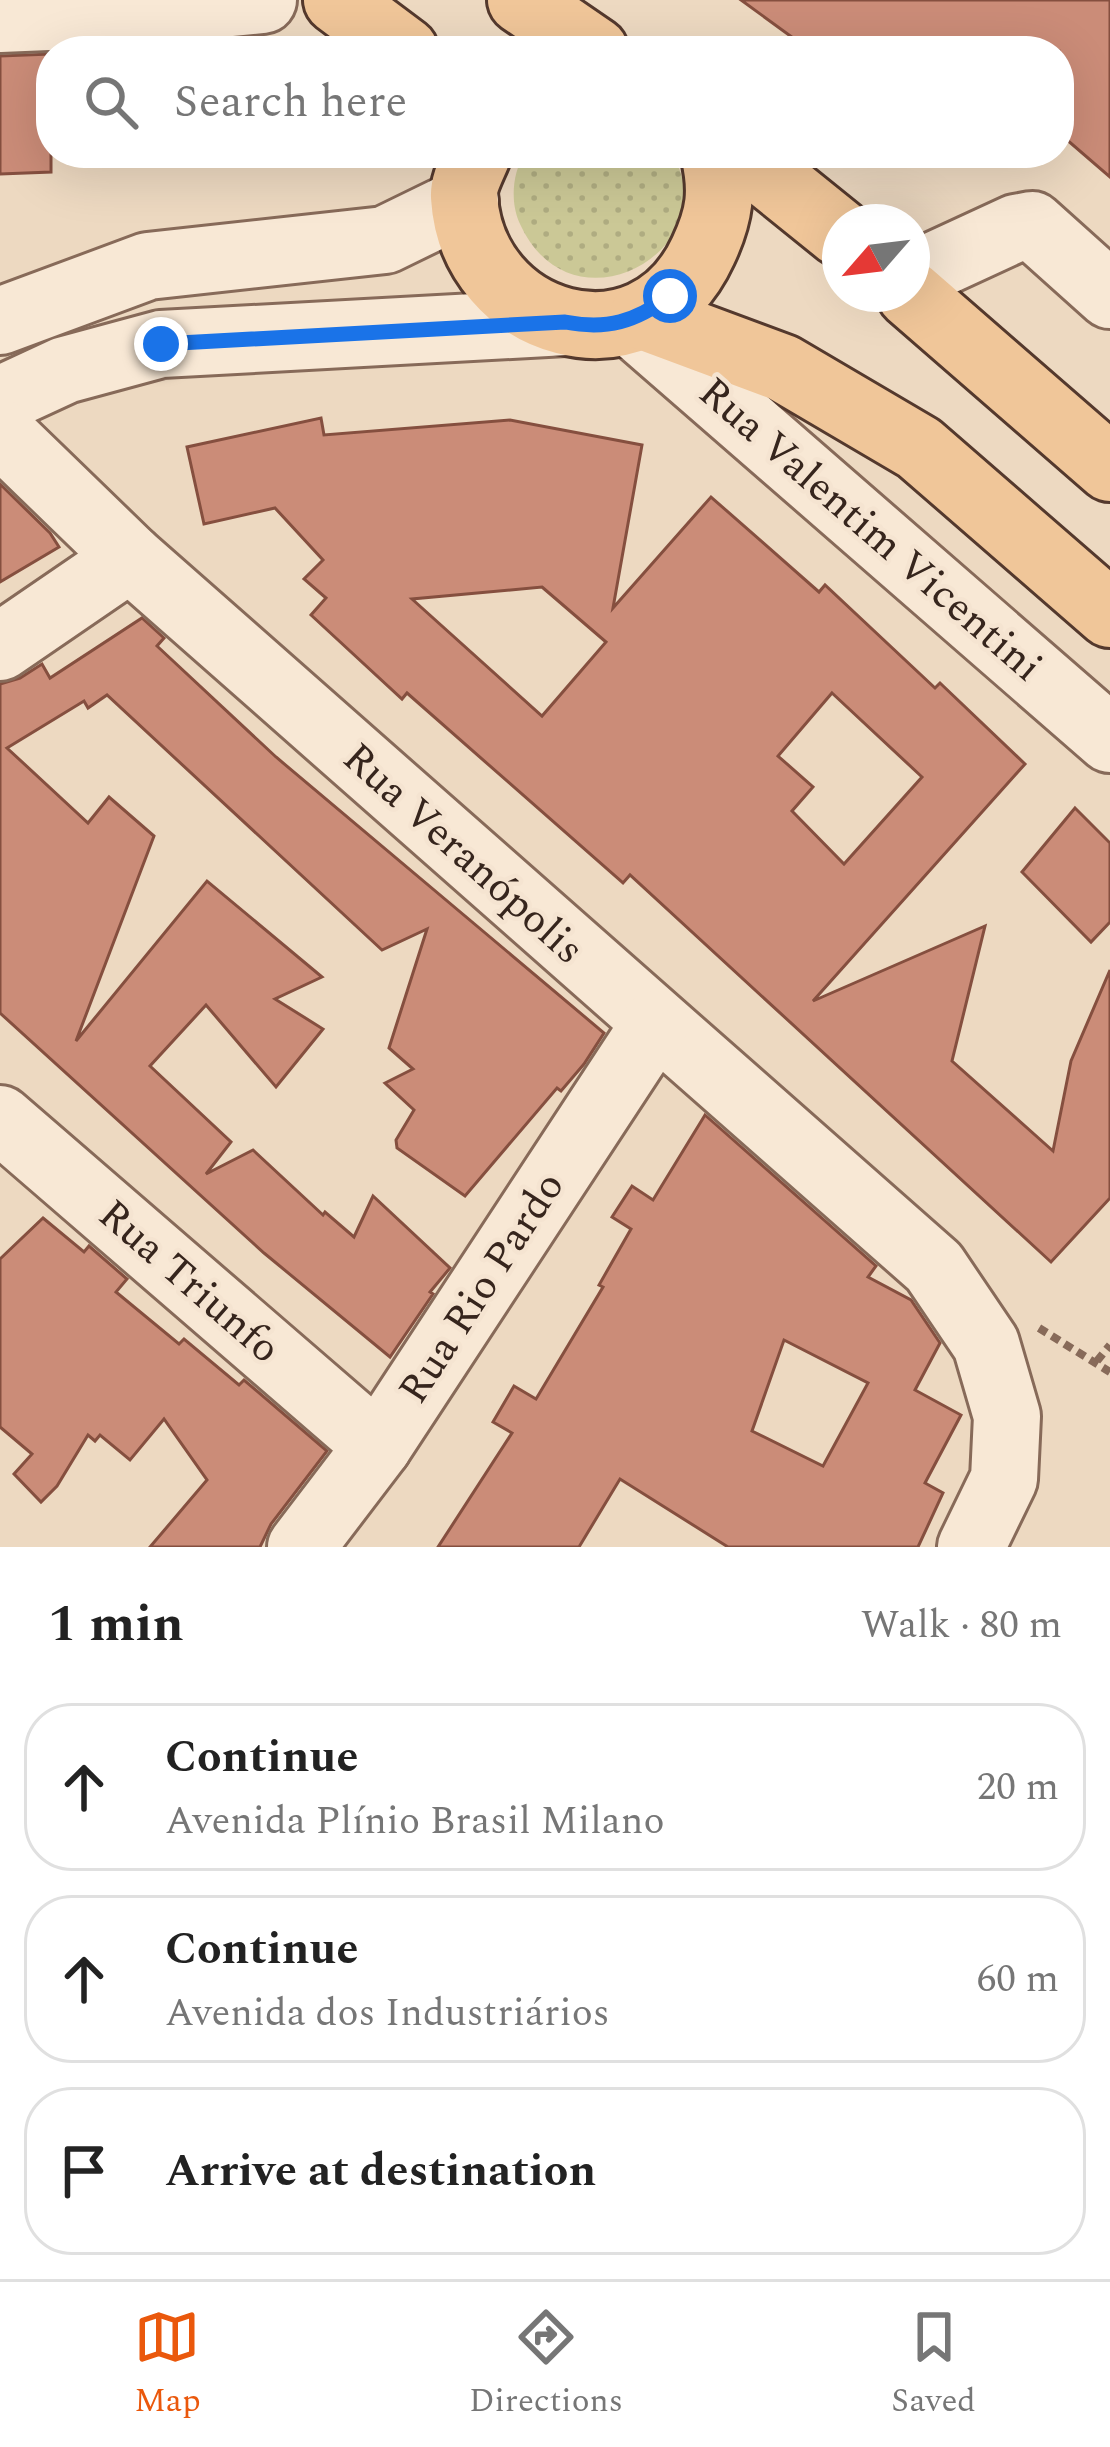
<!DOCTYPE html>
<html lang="en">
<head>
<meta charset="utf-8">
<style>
  body { margin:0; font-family:Spectral,serif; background:#f2f2f2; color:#222 }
  .compass { position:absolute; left:822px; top:204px; width:108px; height:108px; border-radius:50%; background:#fff; box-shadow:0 12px 48px #0002; rotate:242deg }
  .stop { position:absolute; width:36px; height:36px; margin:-27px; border:9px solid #1a73e8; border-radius:50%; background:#fff }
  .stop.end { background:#1a73e8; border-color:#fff; box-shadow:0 3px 12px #0008 }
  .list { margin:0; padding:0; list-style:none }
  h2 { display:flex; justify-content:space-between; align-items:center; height:156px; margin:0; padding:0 48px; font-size:51px }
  h2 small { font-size:39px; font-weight:400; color:#767676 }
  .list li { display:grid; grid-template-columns:78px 1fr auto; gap:36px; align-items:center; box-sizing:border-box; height:168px; margin:0 24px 24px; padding:0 24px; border:3px solid #e0e0e0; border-radius:48px }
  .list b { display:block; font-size:45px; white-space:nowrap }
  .list p { margin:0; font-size:39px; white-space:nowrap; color:#767676 }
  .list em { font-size:39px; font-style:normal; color:#767676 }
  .icon { flex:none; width:66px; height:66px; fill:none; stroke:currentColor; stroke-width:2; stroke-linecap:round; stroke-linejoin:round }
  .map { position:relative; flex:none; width:1110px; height:1547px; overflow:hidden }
  .search { position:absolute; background:#fff; box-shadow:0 12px 48px #0002; left:36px; right:36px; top:36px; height:132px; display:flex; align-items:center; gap:30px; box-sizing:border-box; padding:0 42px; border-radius:48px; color:#767676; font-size:45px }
  .sheet { height:732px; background:#fff }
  nav { display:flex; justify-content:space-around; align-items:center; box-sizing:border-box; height:168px; border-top:3px solid #e0e0e0; background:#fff; font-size:33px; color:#767676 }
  nav a { display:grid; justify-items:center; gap:6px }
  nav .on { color:#ea580c }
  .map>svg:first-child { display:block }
  .grass { fill:url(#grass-dots) }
  .building { fill:#cb8c78; stroke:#854f3f; stroke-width:3; fill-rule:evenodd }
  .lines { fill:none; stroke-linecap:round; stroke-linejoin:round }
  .minor-casing { stroke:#876a59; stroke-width:72 }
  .major-casing { stroke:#54392d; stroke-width:72 }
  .path { stroke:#876a59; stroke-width:8; stroke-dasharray:9 6; stroke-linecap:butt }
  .minor { stroke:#f8e8d5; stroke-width:66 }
  .major { stroke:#f0c699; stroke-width:66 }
  .route { stroke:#1a73e8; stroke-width:15 }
  .labels { text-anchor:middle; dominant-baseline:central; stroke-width:9; stroke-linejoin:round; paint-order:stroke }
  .street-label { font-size:42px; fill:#36251d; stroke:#f5e4d1 }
</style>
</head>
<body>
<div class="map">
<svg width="1110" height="1547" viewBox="0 0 1110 1547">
  <defs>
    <pattern id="grass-dots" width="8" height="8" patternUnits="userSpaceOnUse" patternTransform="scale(3)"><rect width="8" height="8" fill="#cbc896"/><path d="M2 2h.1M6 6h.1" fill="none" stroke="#afac81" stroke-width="1.8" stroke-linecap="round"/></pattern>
  </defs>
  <rect width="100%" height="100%" fill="#edd9c1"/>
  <path class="grass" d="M525,153h146c60,93 -98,187 -151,71 -10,-21 -8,-51 5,-71z"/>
  <g class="building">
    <path d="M741,0h369v177l-51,-44v-82h-248z"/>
    <path d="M51,54v118l-51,2v-118z"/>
    <path d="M321,418l3,17 186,-15 132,25 -29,163 98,-111 108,95 6,-7 110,103 5,-5 85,81 -212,237 172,-75 -33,135 101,90 18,-90 39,-91v228l-59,64 -421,-387 -7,8 -216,-190 -5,6 -91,-84 15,-17 -22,-19 19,-19 -48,-52 -71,16 -17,-77zM542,587l64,55 -64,74 -130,-117zM832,693l90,84 -78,87 -52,-53 21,-24 -35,-31z"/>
    <path d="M0,484l50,49 9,14 -59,35z"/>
    <path d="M142,618l22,20 -7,8 119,111 328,276 -20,31 -23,27 -4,-3 -92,108 -68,-48 -1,-8 18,-30 -29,-27 28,-14 -24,-21 38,-119 -45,21 -275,-255 -19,13 -4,-7 -77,47 81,75 21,-26 45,39 -78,205 131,-160 115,96 -47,22 48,30 -47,58 -70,-82 -56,61 81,76 -25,32 47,-24 70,65 2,-3 29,25 19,-41 77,72 -20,24 3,2 -43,63 -126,-104 -264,-240v-329l20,-6 22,-14 8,14z"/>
    <path d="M1075,808l35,35v79l-19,20 -69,-70z"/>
    <path d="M705,1115l171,151 -8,11 43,23 29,43 -25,47 46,25 -36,68 18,10 -25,54h-190l-108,-68 -41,68h-141l74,-114 -19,-11 21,-36 22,13 67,-112 -4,-2 32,-56 -19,-12 20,-31 21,14zM784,1340l84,43 -45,83 -71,-35z"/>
    <path d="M43,1218l41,34 5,-6 38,33 -11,13 63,52 5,-5 55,46 5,-5 83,71 -56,73 -11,23h-110l57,-67 -43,-61 -34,41 -30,-25 -5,6 -7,-6 -31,51 -16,16 -27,-28 18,-20 -32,-27v-168z"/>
  </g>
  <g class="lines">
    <g class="minor-casing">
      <g id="minor">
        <path d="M0,19l119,-5 144,-14"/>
        <path d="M912,276l104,-48 16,-3 78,70"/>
        <path d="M0,321l148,-55 237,-26 80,-39"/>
        <path d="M630,321l480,418"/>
        <path d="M0,400l65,-30 96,-26 404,-22"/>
        <path d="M0,432l130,126 804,709 52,77 21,72 -3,63 -33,68"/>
        <path d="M0,647l130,-89"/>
        <path d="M0,1119l378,327"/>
        <path d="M301,1547l77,-101 277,-422"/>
      </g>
    </g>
    <g class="major-casing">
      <g id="major">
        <path d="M337,0l68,51"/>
        <path d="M521,0l74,51"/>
        <path d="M478,153c-5,13 -15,30 -14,44 8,131 180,182 239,54 17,-36 20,-60 11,-98"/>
        <path d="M741,153l99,80"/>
        <path d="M910,294l200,174"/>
        <path d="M643,316l140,52 136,80 191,166"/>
      </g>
    </g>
    <g class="path">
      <path d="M1039,1328l71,44"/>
      <path d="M1097,1361l13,-16"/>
    </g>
    <use href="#minor" class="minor"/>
    <use href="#major" class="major"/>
  </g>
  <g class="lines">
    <path class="route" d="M161,344l404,-22c42,8 70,0 105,-26"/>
  </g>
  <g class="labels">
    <g class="street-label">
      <text transform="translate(870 530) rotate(41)">Rua Valentim Vicentini</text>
      <text transform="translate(463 854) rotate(42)">Rua Veranópolis</text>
      <text transform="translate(189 1282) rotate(41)">Rua Triunfo</text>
      <text transform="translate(482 1288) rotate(-57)">Rua Rio Pardo</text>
    </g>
  </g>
</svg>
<svg class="compass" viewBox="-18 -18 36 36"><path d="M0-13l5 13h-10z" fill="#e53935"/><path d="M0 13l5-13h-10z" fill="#767676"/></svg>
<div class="stop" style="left:670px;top:296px"></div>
<div class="stop end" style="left:161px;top:344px"></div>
<div class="search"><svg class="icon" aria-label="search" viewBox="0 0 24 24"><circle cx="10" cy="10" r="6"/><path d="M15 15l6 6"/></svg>Search here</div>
</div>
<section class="sheet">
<h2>1 min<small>Walk · 80 m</small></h2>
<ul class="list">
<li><svg class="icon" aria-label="ahead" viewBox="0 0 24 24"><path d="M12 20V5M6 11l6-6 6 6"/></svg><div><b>Continue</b><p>Avenida Plínio Brasil Milano</p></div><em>20 m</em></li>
<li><svg class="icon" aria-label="ahead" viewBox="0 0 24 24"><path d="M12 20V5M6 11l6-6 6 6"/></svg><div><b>Continue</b><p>Avenida dos Industriários</p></div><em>60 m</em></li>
<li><svg class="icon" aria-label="arrive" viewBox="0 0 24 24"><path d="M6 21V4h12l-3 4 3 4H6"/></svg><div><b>Arrive at destination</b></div></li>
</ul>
</section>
<nav>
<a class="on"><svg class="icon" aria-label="map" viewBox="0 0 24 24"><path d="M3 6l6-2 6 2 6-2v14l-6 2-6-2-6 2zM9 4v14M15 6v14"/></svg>Map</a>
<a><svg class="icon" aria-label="directions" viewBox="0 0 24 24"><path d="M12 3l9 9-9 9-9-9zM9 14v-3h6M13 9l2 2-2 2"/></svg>Directions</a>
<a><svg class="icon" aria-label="saved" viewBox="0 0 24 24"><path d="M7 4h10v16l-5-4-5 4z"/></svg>Saved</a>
</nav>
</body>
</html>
